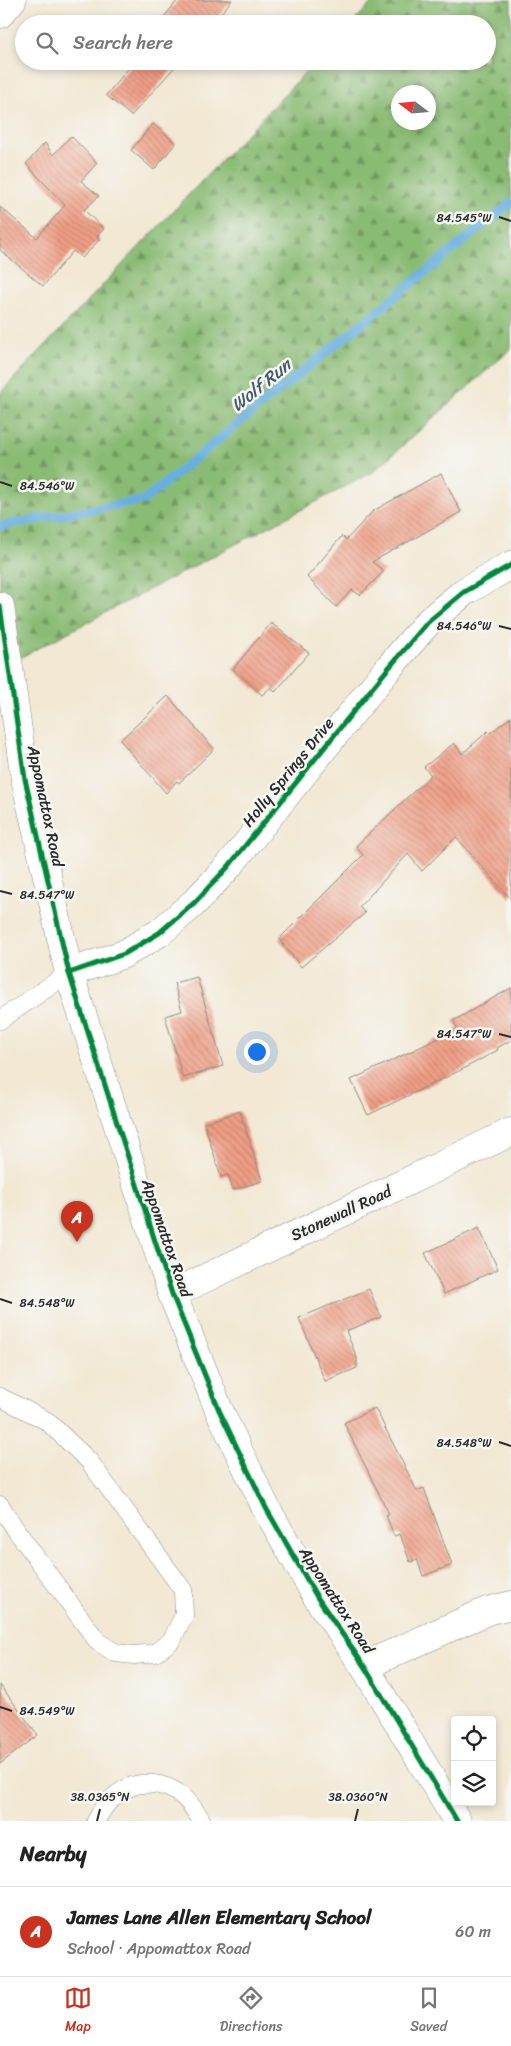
<!DOCTYPE html>
<html lang="en">
<head>
<meta charset="utf-8">
<style>
  body { margin:0; font-family:Sriracha,sans-serif; background:#f6f6f6; color:#222 }
  .controls { position:absolute; right:15px; bottom:15px; display:grid; overflow:hidden; border-radius:5px; box-shadow:0 2px 8px #0003 }
  .controls button { width:45px; height:45px; display:grid; place-items:center; padding:0; border:0; border-bottom:1px solid #e0e0e0; background:#fff; color:#222; font:25px sans-serif }
  .compass { position:absolute; left:391px; top:85px; width:45px; height:45px; border-radius:50%; background:#fff; box-shadow:0 2px 8px #0003; rotate:286deg }
  .you { position:absolute; left:256px; top:1051px; width:18px; height:18px; margin:-12px; border:4px solid #fff; border-radius:50%; background:#1a73e8; box-shadow:0 0 0 8px #1a73e833 }
  .badge { display:grid; place-items:center; width:32px; height:32px; border-radius:50%; background:#c8321e; color:#fff; font-size:16px; font-weight:700 }
  .pin { position:absolute; translate:-50% -41px; filter:drop-shadow(0 1px 2px #0008) }
  .pin::after { content:''; position:absolute; top:26px; width:18px; height:15px; background:inherit; clip-path:polygon(0 0,100% 0,50% 100%) }
  .list { margin:0; padding:0; list-style:none }
  h2 { display:flex; justify-content:space-between; align-items:center; height:65px; margin:0; padding:0 20px; font-size:21px }
  h2 small { font-size:16px; font-weight:400; color:#767676 }
  .list li { display:grid; grid-template-columns:32px 1fr auto; gap:15px; align-items:center; box-sizing:border-box; height:90px; padding:0 20px; border-top:1px solid #e0e0e0 }
  .list b { display:block; font-size:19px; white-space:nowrap }
  .list p { margin:0; font-size:16px; white-space:nowrap; color:#767676 }
  .list em { font-size:16px; font-style:normal; color:#767676 }
  .icon { flex:none; width:28px; height:28px; fill:none; stroke:currentColor; stroke-width:2; stroke-linecap:round; stroke-linejoin:round }
  .map { position:relative; flex:none; width:511px; height:1821px; overflow:hidden }
  .search { position:absolute; background:#fff; box-shadow:0 2px 8px #0003; left:15px; right:15px; top:15px; height:55px; display:flex; align-items:center; gap:12px; box-sizing:border-box; padding:0 18px; border-radius:28px; color:#767676; font-size:19px }
  .sheet { height:155px; background:#fff }
  nav { display:flex; justify-content:space-around; align-items:center; box-sizing:border-box; height:70px; border-top:1px solid #e0e0e0; background:#fff; font-size:14px; color:#767676 }
  nav a { display:grid; justify-items:center; gap:2px }
  nav .on { color:#c8321e }
  .map>svg:first-child { display:block }
  .forest { fill:url(#forest-firs); stroke:#5a7350; fill-rule:evenodd }
  .lines { fill:none; stroke-linecap:round; stroke-linejoin:round }
  .stream { stroke:#69afdf; stroke-width:9 }
  .building { fill:url(#building-back-hatch) }
  .lane-casing { stroke:#8e8a7f; stroke-width:19 }
  .street-casing { stroke:#8e8a7f; stroke-width:29 }
  .lane { stroke:#fff; stroke-width:18 }
  .street { stroke:#fff; stroke-width:28 }
  .cycleway-casing { stroke:#f6f6f2; stroke-width:8 }
  .cycleway { stroke:#00873e; stroke-width:5 }
  .ticks { fill:none; stroke:#2b2b2b; stroke-width:2 }
  .labels { text-anchor:middle; dominant-baseline:central; stroke-width:5; stroke-linejoin:round; paint-order:stroke }
  .street-label { font-size:16px; fill:#2b2b2b; stroke:#f6f6f2 }
  .water-label { font-size:18px; font-style:italic; fill:#41596a; stroke:#f6f6f2 }
  .ticks-label { font-size:12px; text-anchor:middle; fill:#2b2b2b; stroke:#f6f6f2; stroke-width:5; stroke-linejoin:round; paint-order:stroke }
</style>
</head>
<body>
<div class="map">
<svg width="511" height="1821" viewBox="0 0 511 1821">
  <defs>
    <pattern id="forest-firs" width="22" height="20" patternUnits="userSpaceOnUse" patternTransform="scale(1.25)"><rect width="22" height="20" fill="#8abb74"/><path d="M5 1l3.5 6h-7zM16 11l3.5 6h-7z" fill="#71985f"/></pattern>
    <pattern id="building-back-hatch" width="6" height="6" patternUnits="userSpaceOnUse" patternTransform="scale(1.25)"><rect width="6" height="6" fill="#f09e85"/><path d="M-1 5l2 2M0 0l6 6M5-1l2 2" fill="none" stroke="#c3816d"/></pattern>
  </defs>
  <rect width="100%" height="100%" fill="#f6f6f2"/>
  <filter id="ink" filterUnits="userSpaceOnUse"><feTurbulence type="fractalNoise" baseFrequency=".02" numOctaves="2"/><feDisplacementMap in="SourceGraphic" scale="10" xChannelSelector="R" yChannelSelector="G"/><feConvolveMatrix kernelMatrix="1 2 1 2 8 2 1 2 1" color-interpolation-filters="sRGB"/></filter>
  <filter id="wash" filterUnits="userSpaceOnUse"><feTurbulence type="fractalNoise" baseFrequency=".0096" numOctaves="4" result="noise"/><feDisplacementMap in="SourceGraphic" scale="20" xChannelSelector="R" yChannelSelector="G"/><feGaussianBlur stdDeviation="1.12" result="paint"/><feColorMatrix in="noise" values="0 0 0 0 0 0 0 0 0 0 0 0 0 0 0 0 0 1.4 0 .05"/><feComposite in="paint" operator="in"/></filter>
  <g filter="url(#wash)">
    <rect width="100%" height="100%" fill="#f2e8d3"/>
    <path class="forest" d="M374,0h137v349l-138,123 -365,192 -8,-49v-222l316,-332h171v-37h-135zM398,92h30v30h-30z"/>
    <g class="lines">
      <path class="stream" d="M0,526l144,-26 367,-297"/>
    </g>
    <g id="blocks">
      <g class="building">
        <path d="M178,0h54l-20,24h-54z"/>
        <path d="M135,61h45l-49,55 -25,-21z"/>
        <path d="M153,124l23,19 -22,27 -23,-20z"/>
        <path d="M71,136l26,27 -16,18 18,15 -15,14 20,19 -7,7 3,3 -18,19 -9,-7 -30,35 -43,-36v-43l37,31 28,-33 -39,-41 19,-21 8,12z"/>
        <path d="M441,473l20,39 -89,50 12,9 -24,24 -8,-5 -16,17 -29,-30 35,-41 4,4 27,-29z"/>
        <path d="M271,623l38,30 -34,39 -4,-5 -9,8 -29,-26z"/>
        <path d="M168,696l46,53 -35,34 -2,-2 -11,12 -46,-53z"/>
        <path d="M511,717v182l-55,-62 -34,34 -14,-17 -49,53 6,6 -64,54 -22,-28 84,-84 -7,-9 75,-71 -7,-8 30,-24 8,11 26,-23 2,2z"/>
        <path d="M197,977l26,89 -40,12 -18,-62 17,-5 -8,-28z"/>
        <path d="M511,988v52l-14,8 1,2 -37,20 -93,45 -17,-35 107,-51 -5,-8z"/>
        <path d="M240,1111l22,70 -29,9 -5,-15 -7,2 -17,-54z"/>
        <path d="M479,1228l19,41 -54,25 -19,-41z"/>
        <path d="M369,1289l12,28 -35,14 11,27v10l-32,13 -26,-63z"/>
        <path d="M375,1408l42,83 7,-3 28,77 -29,11 -6,-17 -7,3 -10,-28 -6,2 -8,-21 3,-1 -45,-91z"/>
        <path d="M0,1685l38,50 -38,29z"/>
      </g>
    </g>
  </g>
  <g filter="url(#ink)">
    <use href="#blocks" fill-opacity="0" stroke="#8e8a7f" stroke-width="1"/>
    <g class="lines">
      <g class="lane-casing">
        <g id="lane">
          <path d="M0,1020l69,-47"/>
          <path d="M0,1397l47,24 42,40 94,129 1,25 -12,25 -17,13 -21,2 -18,-2 -18,-11 -82,-112 -16,-25"/>
          <path d="M96,1821c15,-31 44,-47 77,-31 13,6 21,19 29,31"/>
        </g>
      </g>
      <g class="street-casing">
        <g id="street">
          <path d="M0,14l12,-14"/>
          <path d="M0,606l25,173 44,194 103,321 47,116 47,98 51,89 47,69 93,155"/>
          <path d="M69,973l55,-19 35,-21 35,-30 34,-36 158,-196 42,-49 36,-30 47,-27"/>
          <path d="M172,1294l339,-162"/>
          <path d="M364,1666l123,-55 24,-6"/>
        </g>
      </g>
      <use href="#lane" class="lane"/>
      <use href="#street" class="street"/>
      <g class="cycleway-casing">
        <g id="cycleway">
          <path d="M0,606l25,173 44,194 103,321 47,116 47,98 51,89 47,69 93,155"/>
          <path d="M69,973l55,-19 35,-21 35,-30 34,-36 158,-196 42,-49 36,-30 47,-27"/>
        </g>
      </g>
      <use href="#cycleway" class="cycleway"/>
    </g>
  </g>
  <path class="ticks" d="M499,217l12,4M0,482l12,4M499,626l12,3M0,891l12,3M499,1034l12,3M0,1299l12,4M499,1442l12,4M0,1707l12,4M97,1821l3,-12M355,1821l3,-12"/>
  <g class="labels">
    <g class="street-label">
      <text transform="translate(288 772) rotate(-51)">Holly Springs Drive</text>
      <text transform="translate(46 806) rotate(78)">Appomattox Road</text>
      <text transform="translate(341 1213) rotate(-25)">Stonewall Road</text>
      <text transform="translate(167 1238) rotate(71)">Appomattox Road</text>
      <text transform="translate(337 1600) rotate(57)">Appomattox Road</text>
    </g>
    <g class="water-label">
      <text transform="translate(261 385) rotate(-39)">Wolf Run</text>
    </g>
  </g>
  <g class="ticks-label">
    <text x="464" y="222">84.545°W</text>
    <text x="47" y="490">84.546°W</text>
    <text x="464" y="630">84.546°W</text>
    <text x="47" y="899">84.547°W</text>
    <text x="464" y="1038">84.547°W</text>
    <text x="47" y="1307">84.548°W</text>
    <text x="464" y="1447">84.548°W</text>
    <text x="47" y="1715">84.549°W</text>
    <text x="100" y="1801">38.0365°N</text>
    <text x="358" y="1801">38.0360°N</text>
  </g>
</svg>
<div class="controls">
<button><svg class="icon" aria-label="locate" viewBox="0 0 24 24"><circle cx="12" cy="12" r="6"/><path d="M12 2v4M12 18v4M2 12h4M18 12h4"/></svg></button>
<button><svg class="icon" aria-label="layers" viewBox="0 0 24 24"><path d="M12 4l9 5-9 5-9-5zM3 14l9 5 9-5"/></svg></button>
</div>
<svg class="compass" viewBox="-18 -18 36 36"><path d="M0-13l5 13h-10z" fill="#e53935"/><path d="M0 13l5-13h-10z" fill="#767676"/></svg>
<div class="you"></div>
<div class="pin badge" style="left:77px;top:1242px">A</div>
<div class="search"><svg class="icon" aria-label="search" viewBox="0 0 24 24"><circle cx="10" cy="10" r="6"/><path d="M15 15l6 6"/></svg>Search here</div>
</div>
<section class="sheet">
<h2>Nearby<small></small></h2>
<ul class="list">
<li><span class="badge">A</span><div><b>James Lane Allen Elementary School</b><p>School · Appomattox Road</p></div><em>60 m</em></li>
</ul>
</section>
<nav>
<a class="on"><svg class="icon" aria-label="map" viewBox="0 0 24 24"><path d="M3 6l6-2 6 2 6-2v14l-6 2-6-2-6 2zM9 4v14M15 6v14"/></svg>Map</a>
<a><svg class="icon" aria-label="directions" viewBox="0 0 24 24"><path d="M12 3l9 9-9 9-9-9zM9 14v-3h6M13 9l2 2-2 2"/></svg>Directions</a>
<a><svg class="icon" aria-label="saved" viewBox="0 0 24 24"><path d="M7 4h10v16l-5-4-5 4z"/></svg>Saved</a>
</nav>
</body>
</html>
